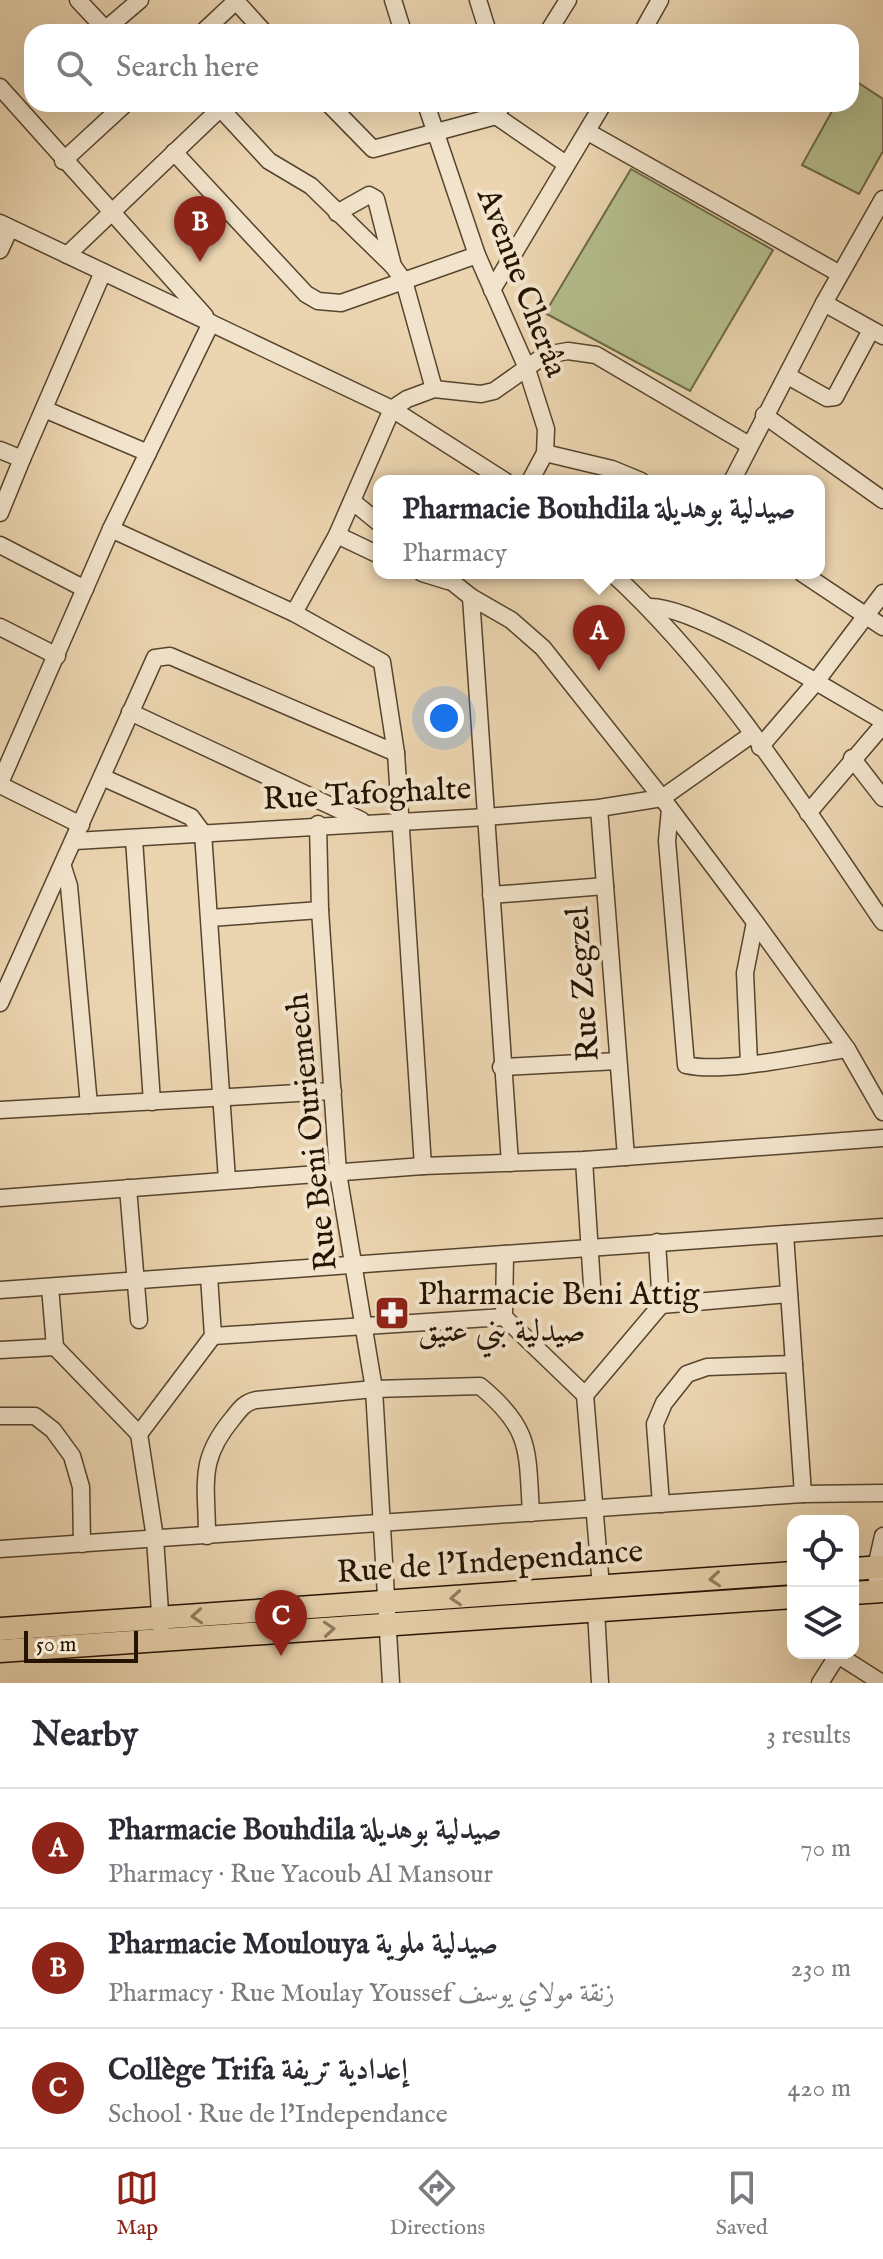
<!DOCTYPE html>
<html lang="en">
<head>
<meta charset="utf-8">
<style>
  body { margin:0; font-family:"IM FELL English",Amiri,serif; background:#f2f2f3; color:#2b2b33 }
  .controls { position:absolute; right:24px; bottom:24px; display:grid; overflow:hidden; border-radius:16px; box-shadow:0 8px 32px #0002 }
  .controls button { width:72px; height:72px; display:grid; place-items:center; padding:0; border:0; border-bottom:2px solid #e1e1e2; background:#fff; color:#2b2b33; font:40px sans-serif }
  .scale { position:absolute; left:24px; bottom:20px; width:114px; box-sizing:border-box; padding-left:8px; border:4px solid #241301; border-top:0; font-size:22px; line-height:28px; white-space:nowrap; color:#241301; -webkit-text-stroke:6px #f2e4cc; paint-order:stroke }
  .you { position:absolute; left:444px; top:718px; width:28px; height:28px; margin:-20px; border:6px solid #fff; border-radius:50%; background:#1a73e8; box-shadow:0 0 0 12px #1a73e833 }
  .badge { display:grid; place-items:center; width:52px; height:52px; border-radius:50%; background:#8f2418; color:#fff; font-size:26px; font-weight:700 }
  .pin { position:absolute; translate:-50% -66px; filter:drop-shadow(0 2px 4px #0008) }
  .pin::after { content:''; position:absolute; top:42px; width:28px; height:24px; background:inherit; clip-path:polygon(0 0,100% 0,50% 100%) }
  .popup { position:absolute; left:373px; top:475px; width:452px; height:104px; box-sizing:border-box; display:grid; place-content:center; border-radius:16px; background:#fff; filter:drop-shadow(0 2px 6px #0005); font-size:26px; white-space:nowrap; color:#7c7c81 }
  .popup b { font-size:30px; color:#2b2b33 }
  .popup::after { content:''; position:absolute; left:50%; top:100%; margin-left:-16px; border:16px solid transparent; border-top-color:#fff }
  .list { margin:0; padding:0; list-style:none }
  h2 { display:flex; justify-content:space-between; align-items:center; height:104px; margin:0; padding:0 32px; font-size:34px }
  h2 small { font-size:26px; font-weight:400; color:#7c7c81 }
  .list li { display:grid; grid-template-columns:52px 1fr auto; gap:24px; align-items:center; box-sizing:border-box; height:120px; padding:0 32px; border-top:2px solid #e1e1e2 }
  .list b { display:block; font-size:30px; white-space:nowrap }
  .list p { margin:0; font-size:26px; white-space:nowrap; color:#7c7c81 }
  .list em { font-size:26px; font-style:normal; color:#7c7c81 }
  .icon { flex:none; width:44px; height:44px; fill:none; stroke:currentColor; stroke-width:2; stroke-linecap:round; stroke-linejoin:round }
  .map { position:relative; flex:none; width:883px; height:1683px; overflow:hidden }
  .search { position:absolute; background:#fff; box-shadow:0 8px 32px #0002; left:24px; right:24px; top:24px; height:88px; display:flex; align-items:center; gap:20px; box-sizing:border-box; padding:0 28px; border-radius:24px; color:#7c7c81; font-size:30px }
  .sheet { height:464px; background:#fff }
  nav { display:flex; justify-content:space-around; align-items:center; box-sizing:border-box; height:112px; border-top:2px solid #e1e1e2; background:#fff; font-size:22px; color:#7c7c81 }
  nav a { display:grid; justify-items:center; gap:4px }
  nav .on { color:#8f2418 }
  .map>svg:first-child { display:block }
  .green { fill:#b5be8d; stroke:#6c6847; stroke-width:2 }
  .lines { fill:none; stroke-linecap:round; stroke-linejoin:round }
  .minor-casing { stroke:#56442d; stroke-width:19 }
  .major-casing { stroke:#241301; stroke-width:25 }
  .minor { stroke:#f2e4cc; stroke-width:16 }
  .major { stroke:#ebd5b0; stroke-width:22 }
  .oneway { stroke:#917e61 }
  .labels { text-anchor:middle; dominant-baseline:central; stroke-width:8; stroke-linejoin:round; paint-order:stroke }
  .street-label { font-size:32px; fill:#241301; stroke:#f2e4cc }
  .poi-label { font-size:32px; fill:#241301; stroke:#f2e4cc; text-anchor:start }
</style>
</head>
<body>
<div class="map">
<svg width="883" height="1683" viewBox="0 0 883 1683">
  <rect width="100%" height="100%" fill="#ebd5b0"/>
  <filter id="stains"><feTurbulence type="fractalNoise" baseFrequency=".0025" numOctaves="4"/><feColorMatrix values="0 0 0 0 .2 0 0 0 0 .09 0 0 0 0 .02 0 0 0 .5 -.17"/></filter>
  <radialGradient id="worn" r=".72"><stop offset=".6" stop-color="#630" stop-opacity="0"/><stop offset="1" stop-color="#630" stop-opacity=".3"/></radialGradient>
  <g class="green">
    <path d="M851,78l32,21v52l-24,43 -57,-29 34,-61h15z"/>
    <path d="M631,169l142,81 -83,141 -145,-78z"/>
  </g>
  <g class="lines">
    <g class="minor-casing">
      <g id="minor">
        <path d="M78,0l30,32"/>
        <path d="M235,0l29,32"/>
        <path d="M393,0l10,32"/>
        <path d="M478,0l10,32"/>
        <path d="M106,29l34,-29"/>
        <path d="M203,32l34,-32"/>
        <path d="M548,32l20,-32"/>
        <path d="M642,32l18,-32"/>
        <path d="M0,87l205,229"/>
        <path d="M329,104l44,45 123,-33 7,-12"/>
        <path d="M426,104l51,151 49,111 20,63 -1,24 -15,28"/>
        <path d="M220,108l49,53 42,25 82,80 11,15 30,108"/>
        <path d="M496,116l70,48"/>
        <path d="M588,132l252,142"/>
        <path d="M174,152l132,142 12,7 23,2 136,-48"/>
        <path d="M63,161l62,-57"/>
        <path d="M337,213l32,-18 7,4 17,67"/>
        <path d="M0,223l392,186 113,72"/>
        <path d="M0,250l10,-22"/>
        <path d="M67,255l158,-151"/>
        <path d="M492,290l111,-186"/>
        <path d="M824,303l59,33"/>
        <path d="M788,376l39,22 8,-1 36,-67"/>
        <path d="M44,409l104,44"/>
        <path d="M764,415l119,85"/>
        <path d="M0,450l22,9 -22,54"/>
        <path d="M545,453l67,16 29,12"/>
        <path d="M22,459l81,-187"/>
        <path d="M732,481l92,-178 59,-104"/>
        <path d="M352,501l27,22"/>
        <path d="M111,529l183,84 88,49 14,91 27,413"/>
        <path d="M337,535l42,20"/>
        <path d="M0,545l85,44"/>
        <path d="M422,573l26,8"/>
        <path d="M441,573l30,24 40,23 32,28 119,150 93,124 92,127 36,63"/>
        <path d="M612,573c108,99 189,229 271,349"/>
        <path d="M802,573l81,54"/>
        <path d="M471,597l39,566"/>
        <path d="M648,607c44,-4 189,88 235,114"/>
        <path d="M294,613l43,-78 55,-126 15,-10 27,-10 47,5 13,-3 51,-36 23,-4 28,4 153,90"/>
        <path d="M0,627l57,29"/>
        <path d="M130,712l231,108"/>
        <path d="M760,747l55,-64 68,-90"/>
        <path d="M852,758l31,40"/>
        <path d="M102,777l89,40 12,16 24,347"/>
        <path d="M0,783l111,-254 100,-206"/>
        <path d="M0,785l81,40"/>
        <path d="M599,808l27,349"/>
        <path d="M670,809l-3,32 19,224c39,9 119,-10 161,-16"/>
        <path d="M808,813l75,-88"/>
        <path d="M318,824l2,86 18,263 36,216 17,294"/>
        <path d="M134,839l18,263"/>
        <path d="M75,841l411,-24 113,-9 63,-10 89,-63"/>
        <path d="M63,867l6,19 20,219"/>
        <path d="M491,895l114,-9"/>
        <path d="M210,918l110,-8"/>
        <path d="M0,1003l155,-345 15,-2 226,97"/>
        <path d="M749,1063l-4,-90 10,-51"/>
        <path d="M501,1067l117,-6"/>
        <path d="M0,1110l333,-19"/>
        <path d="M584,1160l8,125"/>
        <path d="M128,1188l11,132"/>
        <path d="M0,1198l423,-32 161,-6 299,-22"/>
        <path d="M785,1234l18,260"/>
        <path d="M505,1254l-1,63 81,78 76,-90 -4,-63"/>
        <path d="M50,1287l5,60 84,87 74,-98 -4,-60"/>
        <path d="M0,1290l883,-63"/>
        <path d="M661,1305l128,-11"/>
        <path d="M213,1336l291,-19"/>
        <path d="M0,1350l55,-3"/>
        <path d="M585,1395l16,192"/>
        <path d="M0,1416h35l18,14 19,26 9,31 1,57"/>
        <path d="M139,1434l16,104 6,89"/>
        <path d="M661,1504l-6,-80 9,-21 23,-29 20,-7 87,-3"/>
        <path d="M207,1536c0,-53 -10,-75 26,-118 7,-9 12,-16 23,-18l118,-11 106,-3c52,43 47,64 51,127"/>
        <path d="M0,1549l803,-55 80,-1"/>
        <path d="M878,1591l-2,-24 7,-31"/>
        <path d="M596,1610l4,73"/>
        <path d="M838,1655l44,28"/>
        <path d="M820,1683l19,-30"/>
      </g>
    </g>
    <g class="major-casing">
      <g id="major">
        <path d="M853,1569l30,-2"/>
        <path d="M853,1593l30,-2"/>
        <path d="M0,1629l793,-56"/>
        <path d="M0,1651l793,-54"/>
      </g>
    </g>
    <use href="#minor" class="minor"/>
    <use href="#major" class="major"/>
  </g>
  <defs><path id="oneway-chevron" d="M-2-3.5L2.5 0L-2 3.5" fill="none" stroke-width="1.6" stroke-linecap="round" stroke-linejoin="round" transform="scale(2)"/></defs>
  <g class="oneway">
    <use href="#oneway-chevron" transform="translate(715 1579) rotate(176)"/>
    <use href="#oneway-chevron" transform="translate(456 1598) rotate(176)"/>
    <use href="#oneway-chevron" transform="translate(197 1616) rotate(176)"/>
    <use href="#oneway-chevron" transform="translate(329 1629) rotate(-4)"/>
  </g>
  <defs>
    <g id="pharmacy-square" transform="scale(1.8)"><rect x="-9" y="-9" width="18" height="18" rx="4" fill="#8f2418" stroke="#f2e4cc"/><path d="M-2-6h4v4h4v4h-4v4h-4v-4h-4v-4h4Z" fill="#fff"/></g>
  </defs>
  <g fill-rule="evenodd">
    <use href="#pharmacy-square" x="392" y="1313"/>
  </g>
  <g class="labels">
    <g class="street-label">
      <text transform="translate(521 283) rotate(69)">Avenue Cherâa</text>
      <text transform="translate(367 795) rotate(-3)">Rue Tafoghalte</text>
      <text transform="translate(584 984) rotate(-94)">Rue Zegzel</text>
      <text transform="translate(313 1132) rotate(-96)">Rue Beni Ouriemech</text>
      <text transform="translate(490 1563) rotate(-4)">Rue de l'Independance</text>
    </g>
    <g class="poi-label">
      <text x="418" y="1295">Pharmacie Beni Attig<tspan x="418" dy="37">صيدلية بني عتيق</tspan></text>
    </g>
  </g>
  <rect width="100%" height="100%" filter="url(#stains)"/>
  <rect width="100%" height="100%" fill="url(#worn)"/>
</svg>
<div class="controls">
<button><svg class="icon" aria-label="locate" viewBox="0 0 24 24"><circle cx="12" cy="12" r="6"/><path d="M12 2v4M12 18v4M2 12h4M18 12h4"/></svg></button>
<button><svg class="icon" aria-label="layers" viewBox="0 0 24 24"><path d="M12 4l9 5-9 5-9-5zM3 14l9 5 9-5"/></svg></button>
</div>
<div class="scale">50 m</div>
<div class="you"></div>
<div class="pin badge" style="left:599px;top:671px">A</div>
<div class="popup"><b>Pharmacie Bouhdila صيدلية بوهديلة</b>Pharmacy</div>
<div class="pin badge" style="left:200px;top:262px">B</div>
<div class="pin badge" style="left:281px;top:1656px">C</div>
<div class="search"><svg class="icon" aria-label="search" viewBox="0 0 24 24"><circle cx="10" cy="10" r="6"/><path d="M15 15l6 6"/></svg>Search here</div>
</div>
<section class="sheet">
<h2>Nearby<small>3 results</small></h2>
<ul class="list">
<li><span class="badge">A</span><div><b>Pharmacie Bouhdila صيدلية بوهديلة</b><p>Pharmacy · Rue Yacoub Al Mansour</p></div><em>70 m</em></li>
<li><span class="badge">B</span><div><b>Pharmacie Moulouya صيدلية ملوية</b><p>Pharmacy · Rue Moulay Youssef زنقة مولاي يوسف</p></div><em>230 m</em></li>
<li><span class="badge">C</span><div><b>Collège Trifa إعدادية تريفة</b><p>School · Rue de l'Independance</p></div><em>420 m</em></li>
</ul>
</section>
<nav>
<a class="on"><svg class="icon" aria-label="map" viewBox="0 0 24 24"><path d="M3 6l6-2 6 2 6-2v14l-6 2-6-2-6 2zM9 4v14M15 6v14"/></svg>Map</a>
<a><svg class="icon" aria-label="directions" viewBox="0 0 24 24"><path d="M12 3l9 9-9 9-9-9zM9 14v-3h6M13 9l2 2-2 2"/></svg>Directions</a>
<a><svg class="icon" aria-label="saved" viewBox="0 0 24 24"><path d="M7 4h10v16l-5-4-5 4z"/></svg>Saved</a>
</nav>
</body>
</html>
